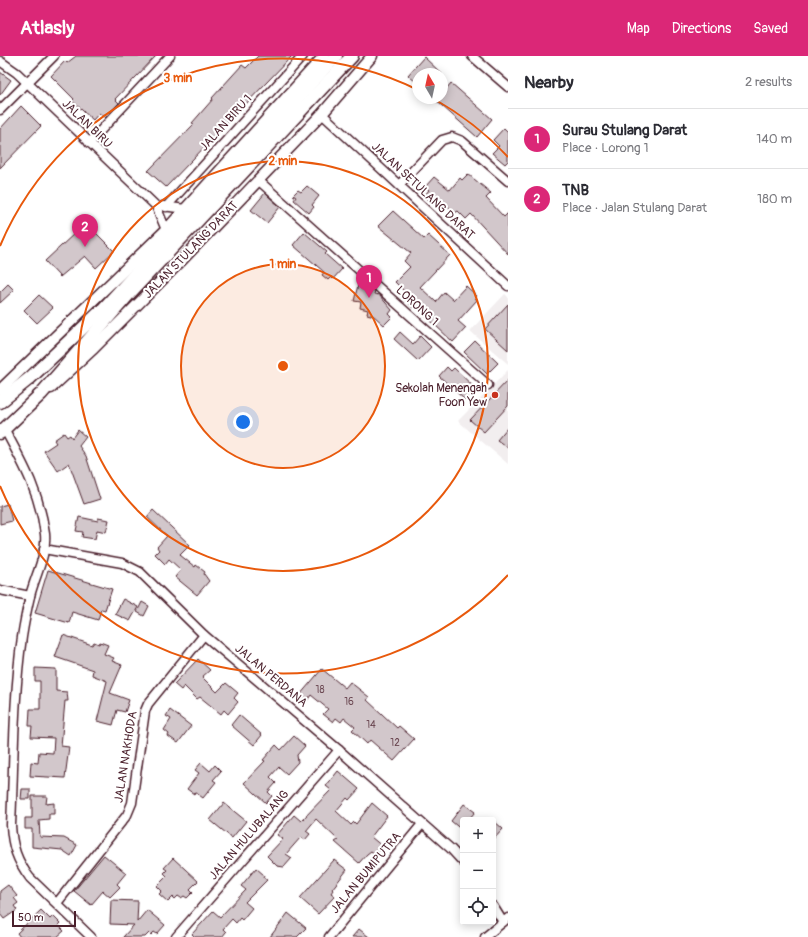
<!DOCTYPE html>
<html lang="en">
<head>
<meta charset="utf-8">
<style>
  body { margin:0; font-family:Pangolin,sans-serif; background:#f7f7f7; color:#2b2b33 }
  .controls { position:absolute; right:12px; bottom:12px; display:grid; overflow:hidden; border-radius:4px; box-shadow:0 2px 10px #0003 }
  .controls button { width:36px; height:36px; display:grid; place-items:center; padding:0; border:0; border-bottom:1px solid #e1e1e2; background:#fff; color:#2b2b33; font:20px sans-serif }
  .compass { position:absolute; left:412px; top:12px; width:36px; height:36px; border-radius:50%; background:#fff; box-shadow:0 2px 10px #0003; rotate:351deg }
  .scale { position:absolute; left:12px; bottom:10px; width:64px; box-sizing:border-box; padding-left:4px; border:2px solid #4a1f2b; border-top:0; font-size:11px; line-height:14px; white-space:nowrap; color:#4a1f2b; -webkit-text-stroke:3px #fff; paint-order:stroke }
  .you { position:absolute; left:243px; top:366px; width:14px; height:14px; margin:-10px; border:3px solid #fff; border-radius:50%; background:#1a73e8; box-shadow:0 0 0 6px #1a73e833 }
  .badge { display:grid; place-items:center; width:26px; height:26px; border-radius:50%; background:#db2777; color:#fff; font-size:13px; font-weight:700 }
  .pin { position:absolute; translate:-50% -33px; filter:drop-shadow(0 1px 2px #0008) }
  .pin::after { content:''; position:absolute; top:21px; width:14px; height:12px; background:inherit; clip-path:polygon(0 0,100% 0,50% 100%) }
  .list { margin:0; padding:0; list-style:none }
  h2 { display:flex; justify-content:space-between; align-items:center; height:52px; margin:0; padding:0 16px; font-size:17px }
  h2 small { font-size:13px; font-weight:400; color:#7c7c81 }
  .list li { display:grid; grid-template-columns:26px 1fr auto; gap:12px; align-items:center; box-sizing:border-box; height:60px; padding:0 16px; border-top:1px solid #e1e1e2 }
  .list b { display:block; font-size:15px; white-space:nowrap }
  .list p { margin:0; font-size:13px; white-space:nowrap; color:#7c7c81 }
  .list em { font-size:13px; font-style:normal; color:#7c7c81 }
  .icon { flex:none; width:22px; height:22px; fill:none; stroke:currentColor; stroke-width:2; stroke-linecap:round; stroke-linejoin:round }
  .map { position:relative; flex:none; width:508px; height:881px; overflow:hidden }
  header { display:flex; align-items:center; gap:24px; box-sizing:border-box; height:56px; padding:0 20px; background:#db2777; color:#fff }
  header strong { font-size:19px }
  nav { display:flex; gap:22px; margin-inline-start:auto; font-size:14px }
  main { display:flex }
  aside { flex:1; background:#fff }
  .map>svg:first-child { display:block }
  .built { fill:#f2eeef }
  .building { fill:#d2c7cb; stroke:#4a1f2b }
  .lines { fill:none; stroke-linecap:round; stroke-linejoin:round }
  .minor-casing { stroke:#4a1f2b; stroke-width:11 }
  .major-casing { stroke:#4a1f2b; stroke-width:13 }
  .highway-casing { stroke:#4a1f2b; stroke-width:15 }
  .minor { stroke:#fff; stroke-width:8 }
  .major { stroke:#fff; stroke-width:10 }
  .highway { stroke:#fff; stroke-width:12 }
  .ring { fill:none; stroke:#e8590c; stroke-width:2 }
  .poi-dot { fill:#c8321e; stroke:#fff; stroke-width:1.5 }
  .labels { text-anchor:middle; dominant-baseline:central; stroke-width:4; stroke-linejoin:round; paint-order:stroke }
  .number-label { font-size:10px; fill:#6c4953 }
  .street-label { font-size:12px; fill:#4a1f2b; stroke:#fff }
  .poi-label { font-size:12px; fill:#4a1f2b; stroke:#fff; text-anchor:end }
  .centre { fill:#e8590c; stroke:#fff; stroke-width:2 }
  .ring-label { font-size:12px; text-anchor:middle; font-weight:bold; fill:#e8590c; stroke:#fff; stroke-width:4; stroke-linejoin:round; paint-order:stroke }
</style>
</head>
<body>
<header>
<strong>Atlasly</strong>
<nav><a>Map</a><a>Directions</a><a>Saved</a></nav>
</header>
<main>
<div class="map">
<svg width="508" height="881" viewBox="0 0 508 881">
  <rect width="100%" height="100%" fill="#fff"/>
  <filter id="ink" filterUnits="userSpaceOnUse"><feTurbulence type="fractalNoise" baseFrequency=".025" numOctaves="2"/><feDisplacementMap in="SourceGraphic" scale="8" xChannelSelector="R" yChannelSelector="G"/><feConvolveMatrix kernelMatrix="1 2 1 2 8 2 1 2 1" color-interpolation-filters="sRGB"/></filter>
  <g filter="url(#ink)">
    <g class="built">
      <path d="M505,238l3,3v67l-38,-33z"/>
      <path d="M508,314v94l-50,-43z"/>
    </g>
    <g class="building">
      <path d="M76,0h80l-41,43 4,4 -14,15 -6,-5 -6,7 -21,-19 2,-2 -23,-23 14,-15 2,2z"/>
      <path d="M258,0h34l-126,131 -18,-16 46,-47 -2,-1 21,-24 -1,-1 30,-33 4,3z"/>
      <path d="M424,1l18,17h-24v10l-10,-9z"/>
      <path d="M0,16l11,8 -11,15z"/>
      <path d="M451,27l41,36 -15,18 -44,-39h9v-4z"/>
      <path d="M21,50l20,20 -41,42v-39z"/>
      <path d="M504,72l4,4v29l-3,3 -13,-11 7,-7 -6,-6z"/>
      <path d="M468,118l23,19 -5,5 18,19 4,-4v41l-37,-40 -5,5 -8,-8 -3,2 -17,-16 -5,6 -9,-7 5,-6 -4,-3 9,-10 16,13 10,-12 2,2z"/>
      <path d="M307,130l12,10 -7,9 2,2 -5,6 -15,-13 2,-3 -3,-2 5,-5 3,2z"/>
      <path d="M265,137l15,14 -13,16 -16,-13z"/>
      <path d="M393,155l31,28 4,-4 22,20 -30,32 16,15 8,-10 9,8 13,-14 11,10 -2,2 2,2 -19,21 8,7 -13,14 -38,-36 -2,2 -6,-7 4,-3 -16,-16 15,-15 -6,-6 7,-8 -33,-27z"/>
      <path d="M82,163l32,32 -18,17 -11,-12 -25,21 -15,-16 31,-29 -3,-4z"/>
      <path d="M304,176l23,20 -2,2 17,15 -9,10 -2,-2 -3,3 -6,-5 2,-3 -31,-27z"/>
      <path d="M8,228l6,6 -14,13v-11z"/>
      <path d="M358,229l13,3 4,3 -1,3 5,1 13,15 -3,4 3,3 -8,8 -10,-9 -7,-2 1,-4 -8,-2 1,-6 -7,-1z"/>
      <path d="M39,239l14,13 -16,15 -13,-13z"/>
      <path d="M508,248v46l-23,-21z"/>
      <path d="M400,276l13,12 7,-8 11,11 -13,14 -24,-22z"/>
      <path d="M475,285l23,22 -11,11 -23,-22z"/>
      <path d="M447,311l4,4 3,-3 22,21 -11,11 -26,-24z"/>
      <path d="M508,324v26l-24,26 -14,-12z"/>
      <path d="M508,371v21l-11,-8z"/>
      <path d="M78,374l8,7 -7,9 7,10 14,43 -16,5 -15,-41 -11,8 -14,-20 12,-8 -2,-3 10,-7 3,4 3,-2 2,3z"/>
      <path d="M8,448l4,17 -12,3v-18z"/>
      <path d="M153,454l37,35 -10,10 15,12 1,-2 9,7 -1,2 5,7 -12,14 -22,-18 6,-7 -12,-11 -4,5 -10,-10 4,-4 -2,-3 10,-11 -20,-19z"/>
      <path d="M79,461l19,4v-3l11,2 -3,12 -9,-2 -2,9 -13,-2 1,-5 -7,-1z"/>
      <path d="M48,514l64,19 -7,21 -4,-1 -3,11 -26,-8 -3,11 -34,-10z"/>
      <path d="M123,543l15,8 -8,14 -15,-7z"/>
      <path d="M142,546l7,4 -5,10 -7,-4z"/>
      <path d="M63,579l29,10 2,-3 5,2 1,-2 8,3 -4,9 10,4 -2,3 10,4 -12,28 19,7 -4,12 -8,-2 -4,15 -16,-4 10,-40 -15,-6 1,-5 -38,-13z"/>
      <path d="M198,603l12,11 -8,7 15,15 9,-9 12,10 -4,5 4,4 -10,12 -4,-4 -3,4 -21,-17 -3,2 -13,-13 -3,4 -7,-6z"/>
      <path d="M35,612l21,1v22l11,1 1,9h-3l-4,45 8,1 -4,31 -35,-2 1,-14 7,1 1,-11 14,1 1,-15 -23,-1 1,-11h-3l1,-17h10v-28h-5z"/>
      <path d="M322,613l23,19 5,-6 19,15 -2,3 30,28 2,-2 15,13 -20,22 -24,-21 -3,4 -15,-14 3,-3 -11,-9 -3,4 -5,-4 -3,4 -10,-8 5,-5 -17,-14 -5,7 -7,-6z"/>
      <path d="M170,654l21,16 -13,17 -10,-7 1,-2 -5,-4 7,-11 -5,-3z"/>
      <path d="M239,659l23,20 -8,10 -23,-20z"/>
      <path d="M294,680l11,10 -8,9 1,7 -11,12 -8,-7 -9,10 6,6 -8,9 4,4 -6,7 -22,-20 21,-22 -2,-1 13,-15 5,5z"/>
      <path d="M201,707l9,8 5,-6 6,6 -8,9 3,2 -13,16 -8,-6 -1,2 -7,-5 12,-16 -4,-3z"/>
      <path d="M338,715l21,18 -10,11 -2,-2 -11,13 15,14 3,-3 2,2 16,-21 15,13 -16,21 12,10 -7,8 -5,-4 -4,3 -8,9 -24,-21 3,-2 -22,-21 -10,12 4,3 -5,6 -4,-3 -15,17 6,4 -8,9 -7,-1 -10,-10 16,-17 -6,-4 17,-20 7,6 30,-31 -5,-4z"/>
      <path d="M22,733h8v10h-9z"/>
      <path d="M32,740h15l-1,8 8,-1v11h-5v5l-10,1 1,17 24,1 13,7 -6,11 -9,-6 -30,-3v-18h-7v-11h7z"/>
      <path d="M224,747l22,18 -14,17 -22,-18z"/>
      <path d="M464,748l11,8 -7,8h-5v11l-12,-10z"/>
      <path d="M493,764l10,9 -10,11z"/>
      <path d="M104,799l22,18 -9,11 3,3 -10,10 -7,-6 -12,14 -17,-14z"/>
      <path d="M173,802l25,23 -8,8 3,3 -6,6 -3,-2 -3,2 -3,-2 -3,3 -2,-2 -5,5 -9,-8 3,-3 -5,-5 10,-10 -3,-3 3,-3 -3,-2z"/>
      <path d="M334,804l13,10 -15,19 1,1 -2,3 4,3 -17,18 -18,-16z"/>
      <path d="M256,812l8,7 -1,2 4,3 -22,22 7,6 -10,12 -2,-2 -4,5 -4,-4 -9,10 3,3 -4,5h-27l-3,-3 21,-23 7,6 26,-27 -5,-4z"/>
      <path d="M8,829l9,11 -3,2 4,5 -4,3 3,4 -13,9 -4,-5v-23z"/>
      <path d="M111,844l27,1 -1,21 10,-12 18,15 -8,9 -3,-2 -3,3 -2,-2 -4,4h-22l11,-12 -24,-1z"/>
      <path d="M41,854l9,9 3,-3 7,7 -2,2 6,6 -7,6h-37l-3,-4z"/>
      <path d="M288,857l18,15 -9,9h-27z"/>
      <path d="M359,873l10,8h-17z"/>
    </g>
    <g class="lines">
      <g class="minor-casing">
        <g id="minor">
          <path d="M472,0l36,31"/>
          <path d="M0,5l17,12 139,133 10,24"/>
          <path d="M0,54l54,-54"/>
          <path d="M322,58l186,172"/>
          <path d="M89,87l81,-87"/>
          <path d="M258,124l230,205"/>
          <path d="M399,129l43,-45 10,-3 10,4 46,40"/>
          <path d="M163,150l22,3"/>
          <path d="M166,151l137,-151"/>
          <path d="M5,374c19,35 35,64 40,104 2,21 -10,42 -15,62 -3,13 -6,28 -8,41 -9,63 -8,126 -11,188 1,21 6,36 19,53l61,59"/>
          <path d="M44,493l78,14 18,9 64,63 135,115 112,99 12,13"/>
          <path d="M0,534l30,6"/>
          <path d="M57,847l70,-88 5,-12 13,-92 3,-7 56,-69"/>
          <path d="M493,850l10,16"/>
          <path d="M176,881l163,-187"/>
          <path d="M329,881l93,-113"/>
          <path d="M485,881l23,-19"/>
        </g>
      </g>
      <g class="major-casing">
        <g id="major">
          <path d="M51,332l43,-40 87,-87 141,-147 50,-58"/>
          <path d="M0,334l166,-160 158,-174"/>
        </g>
      </g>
      <g class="highway-casing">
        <g id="highway">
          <path d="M0,346l30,-24 74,-70 232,-252"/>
          <path d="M0,377l41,-39 87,-99 224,-239"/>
        </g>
      </g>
      <use href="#minor" class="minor"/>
      <use href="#major" class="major"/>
      <use href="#highway" class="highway"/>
    </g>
  </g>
  <circle cx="283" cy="310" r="102" fill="#e8590c" fill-opacity=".12"/>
  <g class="ring">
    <circle cx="283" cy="310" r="102"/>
    <circle cx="283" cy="310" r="205"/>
    <path d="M508 519A307 307 0 0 1 0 430M0 190A307 307 0 0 1 418 34M434 43A307 307 0 0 1 508 101"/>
  </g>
  <circle class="poi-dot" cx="495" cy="339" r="4"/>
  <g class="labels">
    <g class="number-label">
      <text x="320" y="634">18</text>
      <text x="349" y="646">16</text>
      <text x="371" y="669">14</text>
      <text x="395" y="687">12</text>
    </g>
    <g class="street-label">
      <text transform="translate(226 67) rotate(-48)">JALAN BIRU 1</text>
      <text transform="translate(87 68) rotate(44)">JALAN BIRU</text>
      <text transform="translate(423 135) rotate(43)">JALAN SETULANG DARAT</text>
      <text transform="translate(191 194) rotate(-46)">JALAN STULANG DARAT</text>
      <text transform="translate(417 250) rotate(42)">LORONG 1</text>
      <text transform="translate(271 620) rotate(40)">JALAN PERDANA</text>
      <text transform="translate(126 701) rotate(-81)">JALAN NAKHODA</text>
      <text transform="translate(249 779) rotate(-49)">JALAN HULUBALANG</text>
      <text transform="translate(366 817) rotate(-50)">JALAN BUMIPUTRA</text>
    </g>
    <g class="poi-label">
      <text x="487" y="332">Sekolah Menengah<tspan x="487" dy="14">Foon Yew</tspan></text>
    </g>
  </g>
  <circle cx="283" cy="310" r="6" class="centre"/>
  <g class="ring-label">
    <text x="178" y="26">3 min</text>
    <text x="283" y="109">2 min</text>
    <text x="283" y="212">1 min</text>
  </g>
</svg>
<div class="controls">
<button>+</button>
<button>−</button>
<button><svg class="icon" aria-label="locate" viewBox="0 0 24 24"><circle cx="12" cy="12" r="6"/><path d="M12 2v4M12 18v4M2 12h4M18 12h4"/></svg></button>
</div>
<svg class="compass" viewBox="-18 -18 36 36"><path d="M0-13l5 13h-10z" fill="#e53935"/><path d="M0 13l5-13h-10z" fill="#7c7c81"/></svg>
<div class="scale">50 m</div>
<div class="you"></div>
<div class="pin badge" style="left:369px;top:242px">1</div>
<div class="pin badge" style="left:85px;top:191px">2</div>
</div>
<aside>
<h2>Nearby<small>2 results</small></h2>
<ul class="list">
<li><span class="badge">1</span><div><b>Surau Stulang Darat</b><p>Place · Lorong 1</p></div><em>140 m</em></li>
<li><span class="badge">2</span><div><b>TNB</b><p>Place · Jalan Stulang Darat</p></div><em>180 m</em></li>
</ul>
</aside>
</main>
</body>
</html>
